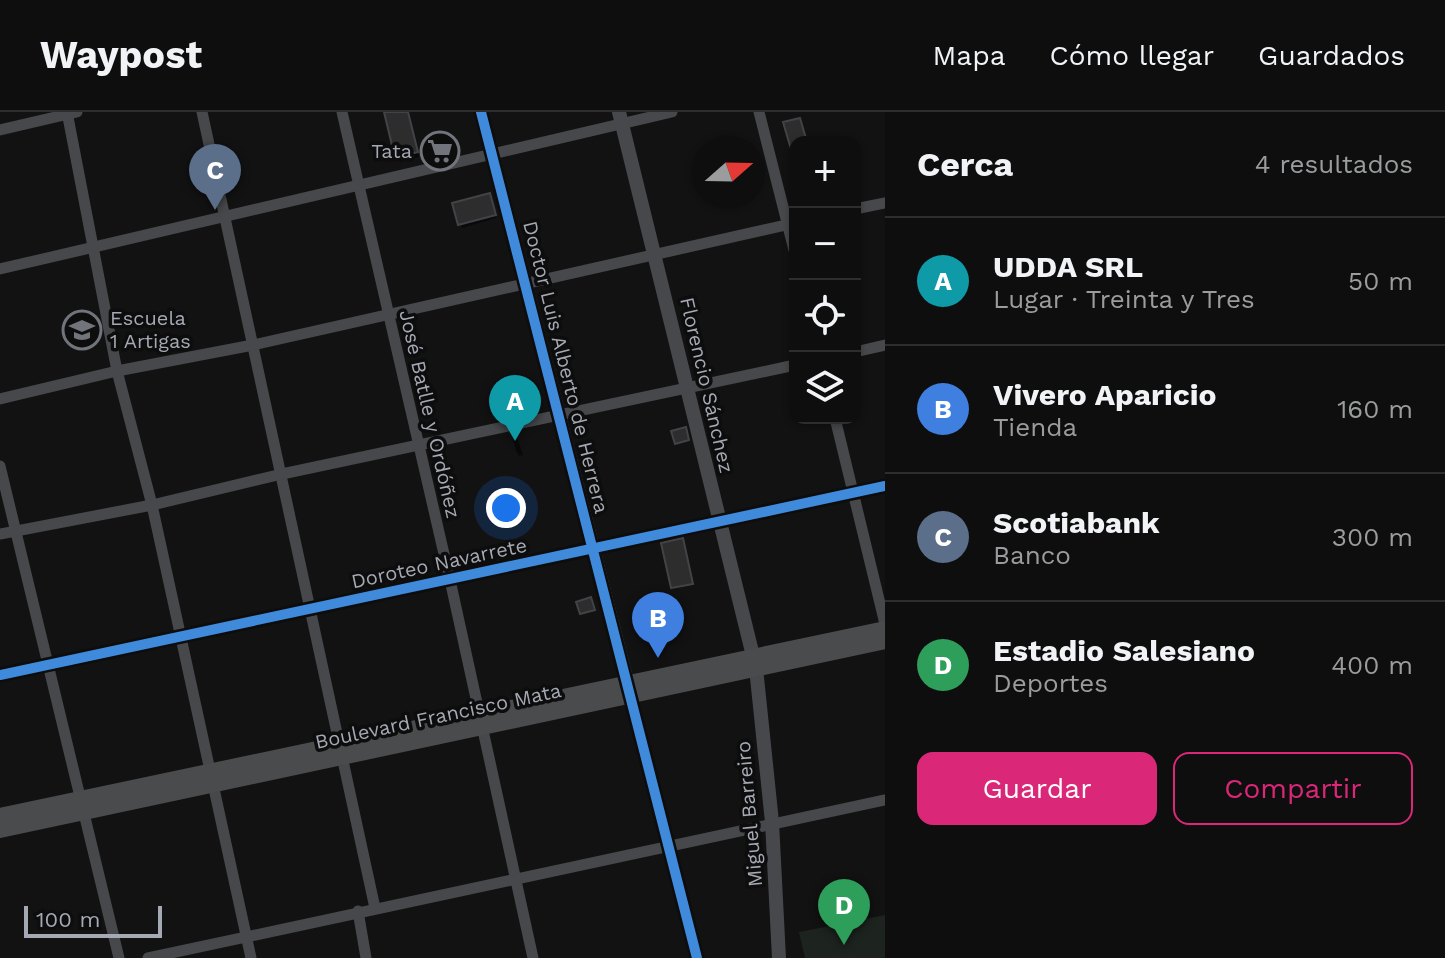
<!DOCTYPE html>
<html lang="es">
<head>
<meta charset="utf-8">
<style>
  body { margin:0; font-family:"Work Sans",sans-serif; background:#171717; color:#f1f3f6 }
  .controls { position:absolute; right:24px; top:24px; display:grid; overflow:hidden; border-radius:16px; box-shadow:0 2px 6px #0004 }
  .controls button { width:72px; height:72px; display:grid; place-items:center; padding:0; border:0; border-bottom:2px solid #2e2e2e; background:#0e0e0e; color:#f1f3f6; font:40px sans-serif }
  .compass { position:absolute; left:693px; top:24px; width:72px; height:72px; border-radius:50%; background:#0e0e0e; box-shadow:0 2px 6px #0004; rotate:70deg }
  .scale { position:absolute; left:24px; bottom:20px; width:138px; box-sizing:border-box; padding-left:8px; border:4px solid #a5a9b3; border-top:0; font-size:22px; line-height:28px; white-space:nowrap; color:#a5a9b3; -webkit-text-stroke:6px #0d0d0e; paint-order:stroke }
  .you { position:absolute; left:506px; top:396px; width:28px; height:28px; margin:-20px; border:6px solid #fff; border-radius:50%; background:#1a73e8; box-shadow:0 0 0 12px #1a73e833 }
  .badge { display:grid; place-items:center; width:52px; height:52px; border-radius:50%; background:#db2777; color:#fff; font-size:26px; font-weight:700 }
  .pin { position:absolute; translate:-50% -66px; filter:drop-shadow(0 2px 4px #0008) }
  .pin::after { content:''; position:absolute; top:42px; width:28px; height:24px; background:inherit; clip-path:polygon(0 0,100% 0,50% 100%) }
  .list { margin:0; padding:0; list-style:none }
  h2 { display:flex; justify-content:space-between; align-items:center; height:104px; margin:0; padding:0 32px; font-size:34px }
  h2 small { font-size:26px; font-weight:400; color:#9b9c9e }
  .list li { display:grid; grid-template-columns:52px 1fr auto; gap:24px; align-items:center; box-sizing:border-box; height:128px; padding:0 32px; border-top:2px solid #2e2e2e }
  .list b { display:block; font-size:30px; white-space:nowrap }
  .list p { margin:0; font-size:26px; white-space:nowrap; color:#9b9c9e }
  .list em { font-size:26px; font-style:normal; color:#9b9c9e }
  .actions { display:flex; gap:16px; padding:24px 32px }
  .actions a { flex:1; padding:18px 0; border:2px solid #db2777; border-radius:16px; text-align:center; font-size:28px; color:#db2777 }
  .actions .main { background:#db2777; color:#fff }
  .icon { flex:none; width:44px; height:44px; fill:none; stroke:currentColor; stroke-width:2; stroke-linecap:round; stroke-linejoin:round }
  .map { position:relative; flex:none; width:885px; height:846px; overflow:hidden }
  header { display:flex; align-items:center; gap:48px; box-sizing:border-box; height:112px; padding:0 40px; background:#0e0e0e; border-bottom:2px solid #2e2e2e }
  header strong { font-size:38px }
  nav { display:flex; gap:44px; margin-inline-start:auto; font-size:28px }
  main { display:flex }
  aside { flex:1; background:#0e0e0e }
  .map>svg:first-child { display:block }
  .green { fill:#1d231e }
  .shadow { fill:#0007 }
  .building { fill:#2d2d2e; stroke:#424346; stroke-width:2 }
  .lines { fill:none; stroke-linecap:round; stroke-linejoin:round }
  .minor { stroke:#47484b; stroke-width:11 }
  .tertiary { stroke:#47484b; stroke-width:14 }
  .primary { stroke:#4a4b4d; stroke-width:16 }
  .cycleway-casing { stroke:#0d0d0e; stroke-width:15 }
  .cycleway { stroke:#408adc; stroke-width:10 }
  .labels { text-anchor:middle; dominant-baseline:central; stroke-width:7; stroke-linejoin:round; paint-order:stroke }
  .poi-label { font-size:20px; fill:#a5a9b3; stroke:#0d0d0e; text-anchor:end }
  .street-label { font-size:20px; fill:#a5a9b3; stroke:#0d0d0e }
</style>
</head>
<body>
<header>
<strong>Waypost</strong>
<nav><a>Mapa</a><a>Cómo llegar</a><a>Guardados</a></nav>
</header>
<main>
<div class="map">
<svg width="885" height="846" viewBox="0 0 885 846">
  <rect width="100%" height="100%" fill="#121213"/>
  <path class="green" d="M885,803v43h-80l-6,-26z"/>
  <g class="shadow">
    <path d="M386,0h22l11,45 -19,5z"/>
    <path d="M491,86l5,20 -34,10 -2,-4z"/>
    <path d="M855,277l5,21 -5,1z"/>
    <path d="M516,323l2,5 5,15 -4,1 -3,-5 -4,-15z"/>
  </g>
  <g class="building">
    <path d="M384,0h24l10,40 -23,6z"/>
    <path d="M800,6l7,24h-12v14h-2l-10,-34z"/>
    <path d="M490,81l6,22 -38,10 -6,-22z"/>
    <path d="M686,315l3,13 -14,4 -4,-13z"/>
    <path d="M683,426l10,46 -22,4 -10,-45z"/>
    <path d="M591,485l4,13 -15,4 -4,-12z"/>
  </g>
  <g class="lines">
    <g class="minor">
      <path d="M67,0l50,259 35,134 99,453"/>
      <path d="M202,0l173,796"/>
      <path d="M342,0l108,468 83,378"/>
      <path d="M759,0l36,142"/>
      <path d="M0,18l77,-18"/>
      <path d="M855,97l30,-6"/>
      <path d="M0,157l672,-157"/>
      <path d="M855,240l30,-7"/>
      <path d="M0,287l117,-28 136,-26 542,-122"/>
      <path d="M835,306l50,206"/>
      <path d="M0,354l119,492"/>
      <path d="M0,422l152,-29 130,-31 513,-109"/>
      <path d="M0,563l885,-189"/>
      <path d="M630,583l67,263"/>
      <path d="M358,799l8,47"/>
      <path d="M148,846l737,-158"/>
    </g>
    <g class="tertiary">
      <path d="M481,0l149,581"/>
      <path d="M619,0l137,556 16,154 7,136"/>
    </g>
    <g class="primary">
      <path d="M0,704l885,-187"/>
      <path d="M0,718l885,-189"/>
    </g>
    <g class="cycleway-casing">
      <g id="cycleway">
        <path d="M481,0l216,846"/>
        <path d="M0,563l885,-189"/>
      </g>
    </g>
    <use href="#cycleway" class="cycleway"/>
  </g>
  <defs>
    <g id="supermarket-ring" transform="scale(2)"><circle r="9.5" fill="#0d0d0e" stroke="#72747b" stroke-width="1.5"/><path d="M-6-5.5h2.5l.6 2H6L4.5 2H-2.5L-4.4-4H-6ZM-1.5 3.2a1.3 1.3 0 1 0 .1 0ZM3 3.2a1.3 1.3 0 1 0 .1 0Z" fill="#72747b"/></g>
    <g id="school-ring" transform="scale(2)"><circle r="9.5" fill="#0d0d0e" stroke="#72747b" stroke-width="1.5"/><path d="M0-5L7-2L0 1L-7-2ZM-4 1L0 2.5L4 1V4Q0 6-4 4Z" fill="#72747b"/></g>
  </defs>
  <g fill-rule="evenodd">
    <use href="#supermarket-ring" x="440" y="39"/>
    <use href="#school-ring" x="82" y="218"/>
  </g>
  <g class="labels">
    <g class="poi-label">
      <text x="412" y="39">Tata</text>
      <text x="110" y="206" text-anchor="start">Escuela<tspan x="110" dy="23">1 Artigas</tspan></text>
    </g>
    <g class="street-label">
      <text transform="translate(566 255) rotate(76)">Doctor Luis Alberto de Herrera</text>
      <text transform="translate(707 273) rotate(77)">Florencio Sánchez</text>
      <text transform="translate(430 302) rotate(77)">José Batlle y Ordóñez</text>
      <text transform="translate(439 451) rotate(-12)">Doroteo Navarrete</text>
      <text transform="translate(438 604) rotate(-12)">Boulevard Francisco Mata</text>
      <text transform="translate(749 702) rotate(-95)">Miguel Barreiro</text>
    </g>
  </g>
</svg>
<div class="controls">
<button>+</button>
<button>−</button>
<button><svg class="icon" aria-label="locate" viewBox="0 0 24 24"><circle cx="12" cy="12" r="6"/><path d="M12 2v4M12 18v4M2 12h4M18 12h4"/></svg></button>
<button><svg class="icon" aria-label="layers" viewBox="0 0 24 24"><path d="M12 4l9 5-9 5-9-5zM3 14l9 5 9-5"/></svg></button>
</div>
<svg class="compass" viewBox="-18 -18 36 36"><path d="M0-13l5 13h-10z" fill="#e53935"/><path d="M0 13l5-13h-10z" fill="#9b9c9e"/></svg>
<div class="scale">100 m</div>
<div class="you"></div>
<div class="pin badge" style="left:515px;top:329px;background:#0f9aa8">A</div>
<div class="pin badge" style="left:658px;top:546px;background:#3f7fe0">B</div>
<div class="pin badge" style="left:215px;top:98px;background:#5c6f8a">C</div>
<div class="pin badge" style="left:844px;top:833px;background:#2e9e5b">D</div>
</div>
<aside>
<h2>Cerca<small>4 resultados</small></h2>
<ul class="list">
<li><span class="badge" style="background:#0f9aa8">A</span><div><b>UDDA SRL</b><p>Lugar · Treinta y Tres</p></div><em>50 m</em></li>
<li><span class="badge" style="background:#3f7fe0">B</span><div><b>Vivero Aparicio</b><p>Tienda</p></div><em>160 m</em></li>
<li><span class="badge" style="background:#5c6f8a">C</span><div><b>Scotiabank</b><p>Banco</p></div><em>300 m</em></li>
<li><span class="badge" style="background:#2e9e5b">D</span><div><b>Estadio Salesiano</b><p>Deportes</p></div><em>400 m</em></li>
</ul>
<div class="actions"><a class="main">Guardar</a><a>Compartir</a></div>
</aside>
</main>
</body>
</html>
